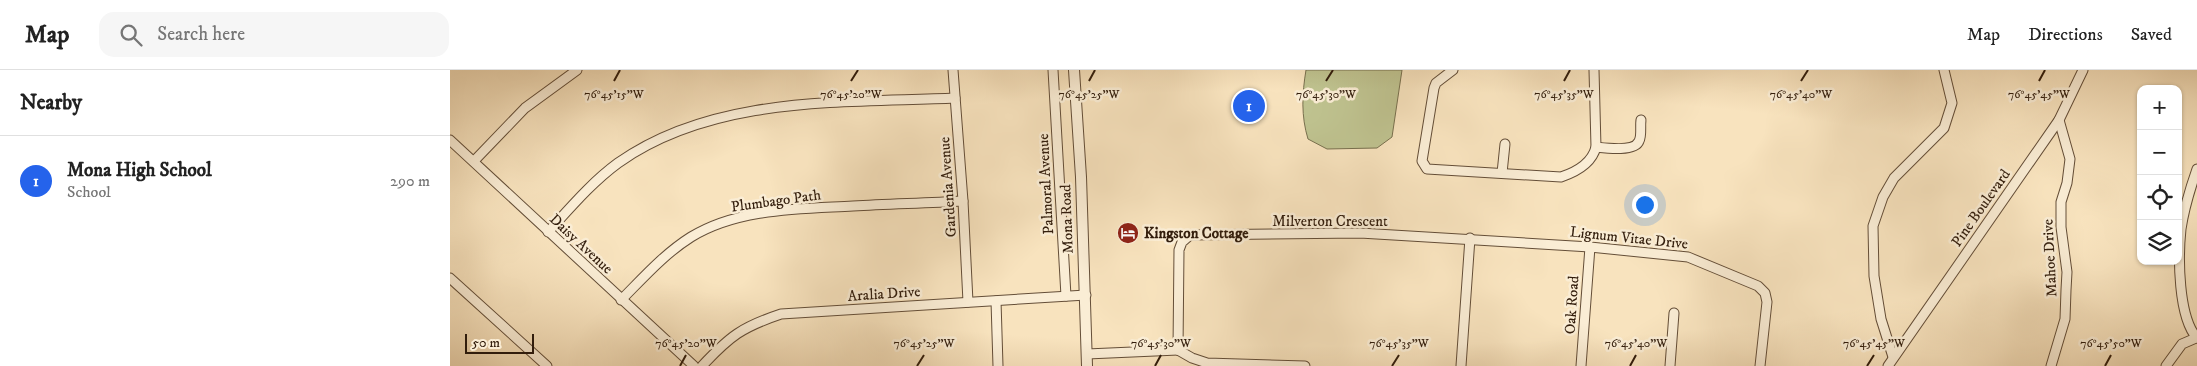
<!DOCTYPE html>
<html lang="en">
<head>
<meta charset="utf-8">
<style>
  body { margin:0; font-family:"IM FELL DW Pica",serif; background:#f6f6f6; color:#222 }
  .controls { position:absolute; right:15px; top:15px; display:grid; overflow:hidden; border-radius:10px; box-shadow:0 1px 4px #0004 }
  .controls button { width:45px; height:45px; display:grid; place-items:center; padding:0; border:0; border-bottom:1px solid #e0e0e0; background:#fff; color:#222; font:25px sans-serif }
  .scale { position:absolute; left:15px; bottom:12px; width:69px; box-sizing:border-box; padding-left:5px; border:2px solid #321d0c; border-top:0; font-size:14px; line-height:18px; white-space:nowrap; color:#321d0c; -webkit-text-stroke:4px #faedd5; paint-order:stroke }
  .you { position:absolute; left:1194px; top:134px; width:18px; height:18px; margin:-12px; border:4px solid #fff; border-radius:50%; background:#1a73e8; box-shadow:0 0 0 8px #1a73e833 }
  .badge { display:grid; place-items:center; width:32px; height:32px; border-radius:50%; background:#2563eb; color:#fff; font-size:16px; font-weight:700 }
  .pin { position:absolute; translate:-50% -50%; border:2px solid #fff; box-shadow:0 1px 5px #0006 }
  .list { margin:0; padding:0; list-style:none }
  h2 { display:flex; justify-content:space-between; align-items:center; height:65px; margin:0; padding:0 20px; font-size:21px }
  h2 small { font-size:16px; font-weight:400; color:#767676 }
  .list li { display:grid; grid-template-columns:32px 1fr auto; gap:15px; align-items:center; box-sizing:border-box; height:90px; padding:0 20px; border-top:1px solid #e0e0e0 }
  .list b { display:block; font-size:19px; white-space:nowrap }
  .list p { margin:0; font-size:16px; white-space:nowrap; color:#767676 }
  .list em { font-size:16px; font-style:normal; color:#767676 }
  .icon { flex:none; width:28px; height:28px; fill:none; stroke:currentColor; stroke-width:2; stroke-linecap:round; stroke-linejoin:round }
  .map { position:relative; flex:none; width:1747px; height:296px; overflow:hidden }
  header { display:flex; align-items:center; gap:30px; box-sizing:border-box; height:70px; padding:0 25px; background:#fff; border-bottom:1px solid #e0e0e0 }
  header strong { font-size:24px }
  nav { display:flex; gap:28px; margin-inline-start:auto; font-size:18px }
  .search { width:350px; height:45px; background:#f6f6f6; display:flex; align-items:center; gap:12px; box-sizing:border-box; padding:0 18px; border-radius:15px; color:#767676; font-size:19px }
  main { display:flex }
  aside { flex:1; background:#fff }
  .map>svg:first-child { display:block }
  .green { fill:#bfc390; stroke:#78704e }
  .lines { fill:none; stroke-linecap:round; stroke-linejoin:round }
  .minor-casing { stroke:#644e38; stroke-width:11 }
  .tertiary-casing { stroke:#644e38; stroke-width:12 }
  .minor { stroke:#faedd5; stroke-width:9 }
  .tertiary { stroke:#faedd5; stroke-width:10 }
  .ticks { fill:none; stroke:#321d0c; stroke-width:2 }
  .labels { text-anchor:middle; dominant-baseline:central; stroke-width:5; stroke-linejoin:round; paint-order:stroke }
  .street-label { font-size:15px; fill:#321d0c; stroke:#faedd5 }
  .poi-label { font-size:15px; font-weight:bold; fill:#321d0c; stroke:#faedd5; text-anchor:start }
  .ticks-label { font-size:12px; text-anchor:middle; fill:#321d0c; stroke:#faedd5; stroke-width:5; stroke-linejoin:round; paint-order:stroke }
</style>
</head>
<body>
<header>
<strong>Map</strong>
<div class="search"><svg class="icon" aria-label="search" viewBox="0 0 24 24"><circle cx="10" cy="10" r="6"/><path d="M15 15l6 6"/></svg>Search here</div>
<nav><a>Map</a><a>Directions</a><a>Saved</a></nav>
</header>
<main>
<aside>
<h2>Nearby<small></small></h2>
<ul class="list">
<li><span class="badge">1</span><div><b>Mona High School</b><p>School</p></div><em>290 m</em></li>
</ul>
</aside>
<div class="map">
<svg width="1747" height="296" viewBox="0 0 1747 296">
  <rect width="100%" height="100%" fill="#f8e3be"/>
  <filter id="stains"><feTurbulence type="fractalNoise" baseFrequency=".004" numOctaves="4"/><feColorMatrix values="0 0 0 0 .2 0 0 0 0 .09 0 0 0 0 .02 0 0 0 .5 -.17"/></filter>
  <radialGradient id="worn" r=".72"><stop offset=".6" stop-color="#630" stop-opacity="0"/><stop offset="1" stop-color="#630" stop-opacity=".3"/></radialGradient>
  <path class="green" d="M856,0h96l-10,67 -15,11 -50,1 -19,-10c-7,-23 -6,-45 -2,-69z"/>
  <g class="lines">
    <g class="minor-casing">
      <g id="minor">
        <path d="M503,0l10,131 5,101"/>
        <path d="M603,0l13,226"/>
        <path d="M1003,0l-17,13 -2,5 -12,73 5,8 134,8c15,-5 31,-14 35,-30l-2,-77"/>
        <path d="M0,70l244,226"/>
        <path d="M1146,77c9,1 39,5 43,-6 3,-5 1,-15 2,-21"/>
        <path d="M24,91l51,-53 52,-38"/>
        <path d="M1747,99c-7,20 -13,40 -16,60 -3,28 -3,88 16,109"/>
        <path d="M1052,103l3,-29"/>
        <path d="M98,162c22,-24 44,-50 70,-69 96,-68 226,-60 337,-65"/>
        <path d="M0,208l97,88"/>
        <path d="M171,230c22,-22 43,-46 70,-63 47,-29 109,-28 162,-31 37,-2 74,-3 110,-5"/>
        <path d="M546,231l2,65"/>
        <path d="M728,280l1,-100 3,-8 8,-7 170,-2 230,14 98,10 70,29 7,7 2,9 -7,64"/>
        <path d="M728,280l14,8 15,5 98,3"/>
        <path d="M637,284l91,-4"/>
        <path d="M1443,287l-12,-38 -7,-43 -1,-50 10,-29 11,-19 50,-50 8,-25 -8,-33"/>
        <path d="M252,296c28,-30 40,-39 79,-52l305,-19"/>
        <path d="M1011,296l9,-128"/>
        <path d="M1131,296l9,-119"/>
        <path d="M1220,296l4,-53"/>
        <path d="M1438,296l171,-246 24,-50"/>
        <path d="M1601,296l14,-47 1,-29 1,-18 -6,-45v-25l6,-19 3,-24 -11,-39"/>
        <path d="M1716,296l16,-22 14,-6"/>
      </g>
    </g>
    <g class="tertiary-casing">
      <path id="tertiary" d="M624,0l7,107 6,189"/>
    </g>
    <use href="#minor" class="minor"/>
    <use href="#tertiary" class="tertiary"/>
  </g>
  <path class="ticks" d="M164,11l6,-11M401,11l7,-11M639,11l6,-11M876,11l7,-11M1114,11l6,-11M1351,11l7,-11M1589,11l6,-11M230,296l6,-11M467,296l7,-11M705,296l6,-11M942,296l7,-11M1180,296l6,-11M1417,296l7,-11M1655,296l6,-11"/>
  <defs>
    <g id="hotel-disc" transform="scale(1.125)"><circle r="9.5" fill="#8f2418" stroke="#faedd5"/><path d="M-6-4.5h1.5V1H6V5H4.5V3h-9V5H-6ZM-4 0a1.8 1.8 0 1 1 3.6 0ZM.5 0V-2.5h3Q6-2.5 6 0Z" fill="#fff"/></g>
  </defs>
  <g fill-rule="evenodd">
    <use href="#hotel-disc" x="678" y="163"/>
  </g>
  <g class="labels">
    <g class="street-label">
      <text transform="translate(596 114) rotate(-93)">Palmoral Avenue</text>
      <text transform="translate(498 117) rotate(-94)">Gardenia Avenue</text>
      <text transform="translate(326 131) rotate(-8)">Plumbago Path</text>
      <text transform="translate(1531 138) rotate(-55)">Pine Boulevard</text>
      <text transform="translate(617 149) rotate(-92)">Mona Road</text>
      <text x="880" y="151">Milverton Crescent</text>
      <text transform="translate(1179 168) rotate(6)">Lignum Vitae Drive</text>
      <text transform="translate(131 174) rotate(43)">Daisy Avenue</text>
      <text transform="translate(1600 188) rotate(-93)">Mahoe Drive</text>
      <text transform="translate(434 224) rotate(-4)">Aralia Drive</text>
      <text transform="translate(1122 235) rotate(-86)">Oak Road</text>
    </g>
    <g class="poi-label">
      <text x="694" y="163">Kingston Cottage</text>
    </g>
  </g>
  <g class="ticks-label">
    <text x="1589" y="28">76°45'45"W</text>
    <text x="164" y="28">76°45'15"W</text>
    <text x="401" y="28">76°45'20"W</text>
    <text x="639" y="28">76°45'25"W</text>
    <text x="876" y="28">76°45'30"W</text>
    <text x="1114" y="28">76°45'35"W</text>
    <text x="1351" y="28">76°45'40"W</text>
    <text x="236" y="277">76°45'20"W</text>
    <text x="474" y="277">76°45'25"W</text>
    <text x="711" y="277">76°45'30"W</text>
    <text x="949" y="277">76°45'35"W</text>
    <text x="1186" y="277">76°45'40"W</text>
    <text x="1424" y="277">76°45'45"W</text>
    <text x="1661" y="277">76°45'50"W</text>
  </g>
  <rect width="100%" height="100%" filter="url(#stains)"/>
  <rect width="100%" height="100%" fill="url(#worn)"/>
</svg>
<div class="controls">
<button>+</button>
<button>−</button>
<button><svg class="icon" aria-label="locate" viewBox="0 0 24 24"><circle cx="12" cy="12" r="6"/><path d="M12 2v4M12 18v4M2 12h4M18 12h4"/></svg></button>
<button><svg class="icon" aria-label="layers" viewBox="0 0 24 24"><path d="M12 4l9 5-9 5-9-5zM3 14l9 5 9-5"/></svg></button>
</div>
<div class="scale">50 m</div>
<div class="you"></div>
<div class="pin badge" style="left:799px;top:36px">1</div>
</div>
</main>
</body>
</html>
